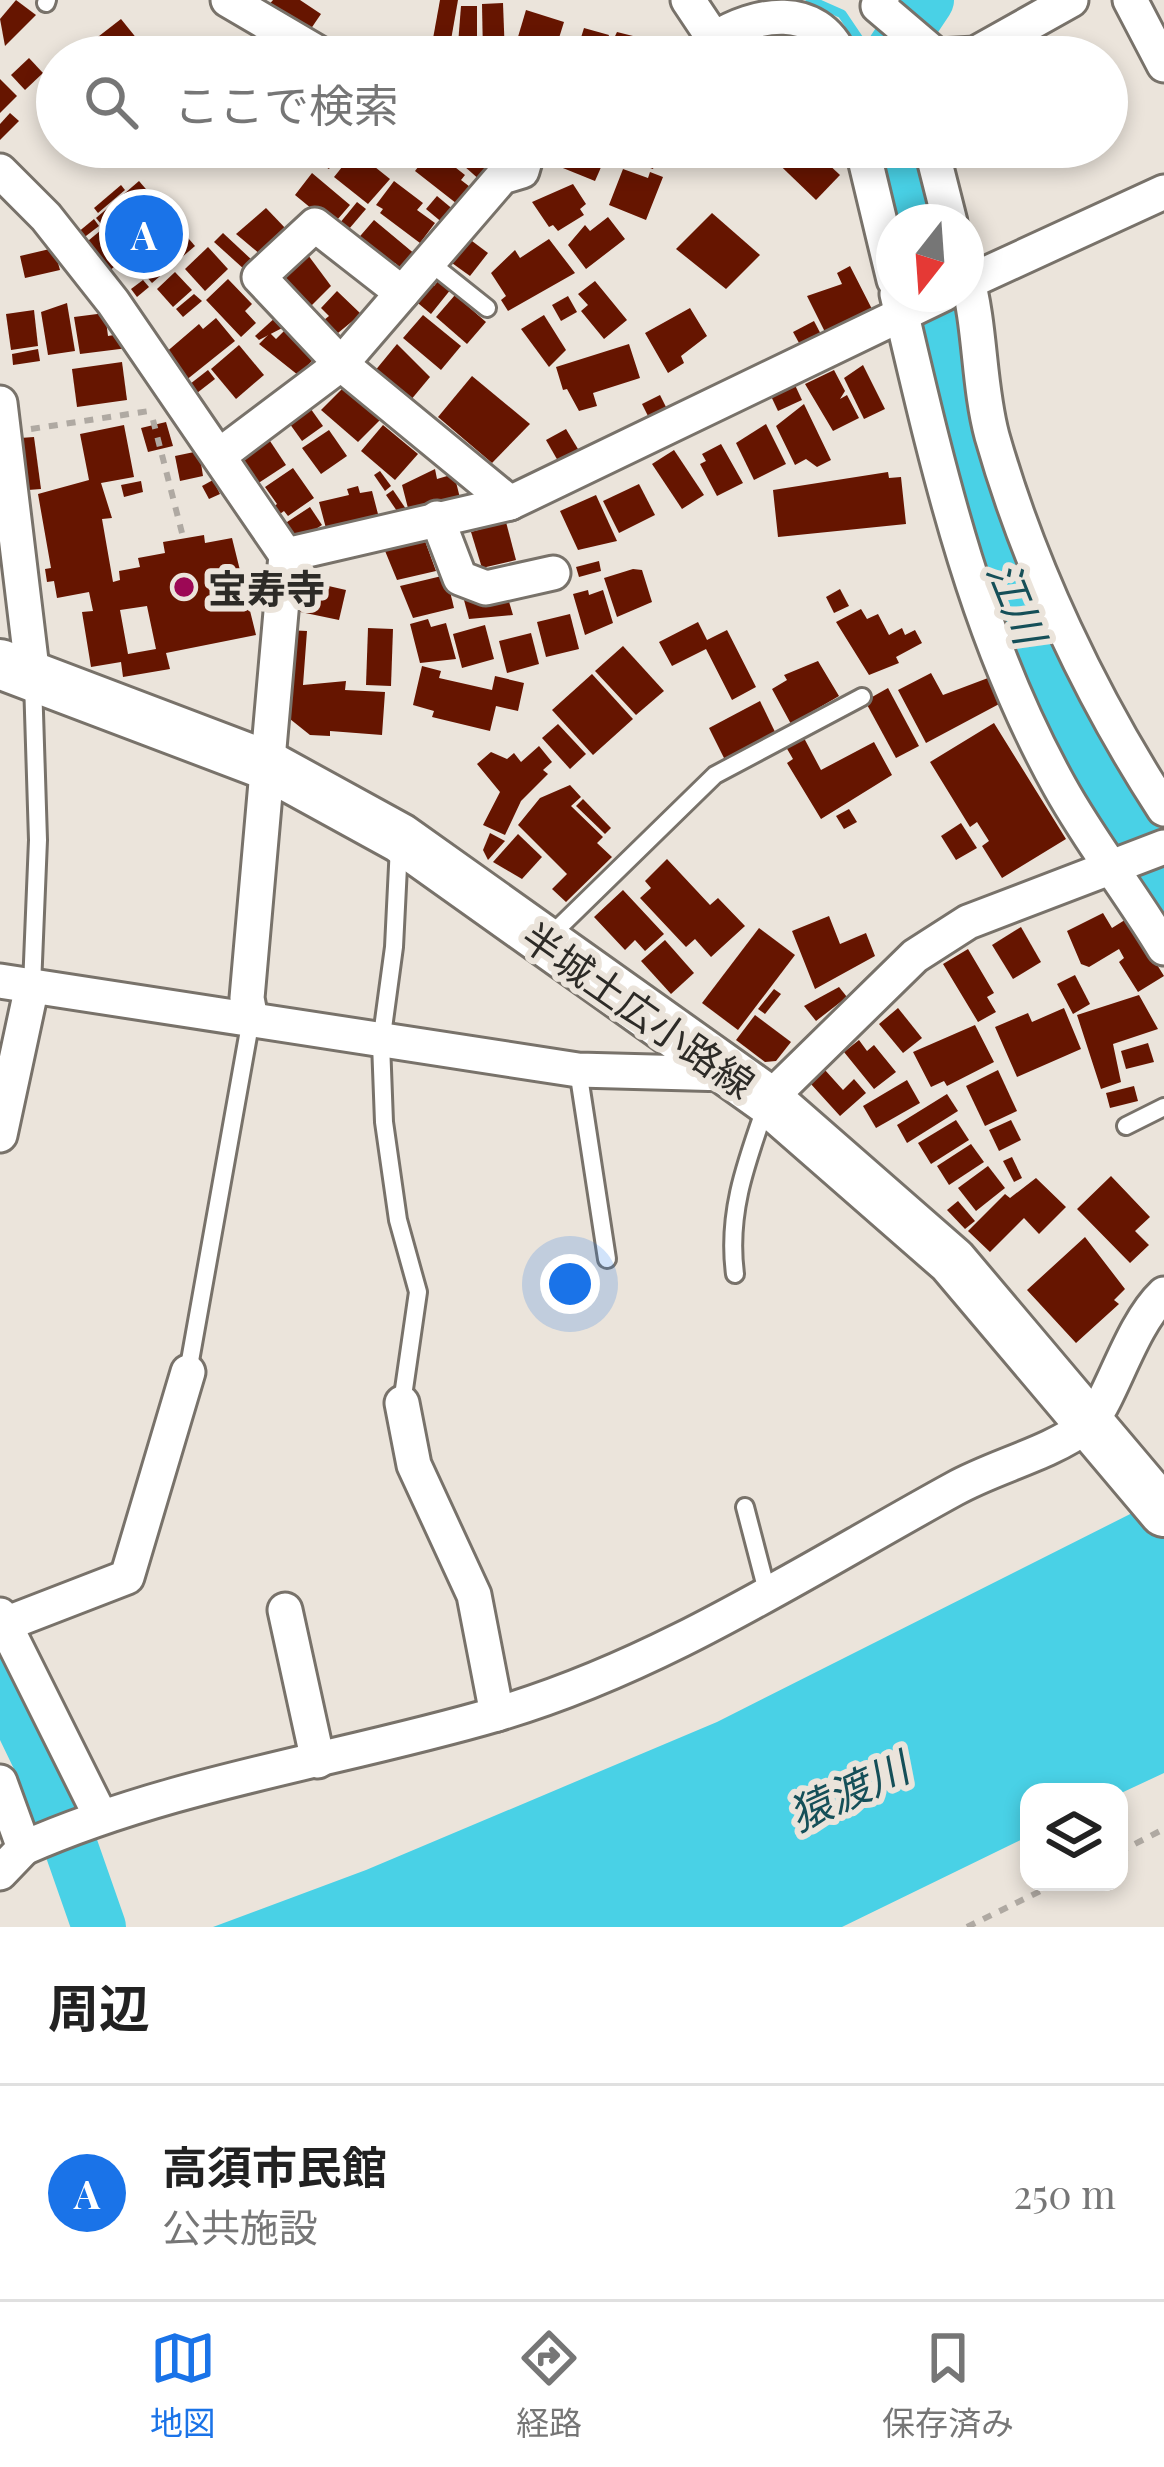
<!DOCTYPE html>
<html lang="ja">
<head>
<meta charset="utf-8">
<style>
  body { margin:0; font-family:"Playfair Display","Noto Sans JP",serif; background:#f2f2f2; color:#222 }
  .controls { position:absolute; right:36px; bottom:36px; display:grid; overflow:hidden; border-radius:24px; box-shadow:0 6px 18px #0003 }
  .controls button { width:108px; height:108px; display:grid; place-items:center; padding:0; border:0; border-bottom:3px solid #e0e0e0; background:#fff; color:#222; font:60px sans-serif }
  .compass { position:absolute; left:876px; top:204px; width:108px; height:108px; border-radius:50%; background:#fff; box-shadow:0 6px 18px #0003; rotate:197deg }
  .you { position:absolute; left:570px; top:1284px; width:42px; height:42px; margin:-30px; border:9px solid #fff; border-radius:50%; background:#1a73e8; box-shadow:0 0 0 18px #1a73e833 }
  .badge { display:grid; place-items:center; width:78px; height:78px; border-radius:50%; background:#1a73e8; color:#fff; font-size:39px; font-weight:700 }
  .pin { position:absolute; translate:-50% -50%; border:6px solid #fff; box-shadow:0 3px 12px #0006 }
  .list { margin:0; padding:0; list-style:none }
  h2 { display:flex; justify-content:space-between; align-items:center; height:156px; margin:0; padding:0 48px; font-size:51px }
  h2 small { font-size:39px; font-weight:400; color:#767676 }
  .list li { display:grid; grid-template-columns:78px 1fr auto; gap:36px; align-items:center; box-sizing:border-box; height:216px; padding:0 48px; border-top:3px solid #e0e0e0 }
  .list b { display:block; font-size:45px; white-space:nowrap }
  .list p { margin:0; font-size:39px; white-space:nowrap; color:#767676 }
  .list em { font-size:39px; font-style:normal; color:#767676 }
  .icon { flex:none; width:66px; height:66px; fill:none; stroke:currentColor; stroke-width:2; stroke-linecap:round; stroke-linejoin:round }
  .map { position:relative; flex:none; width:1164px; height:1927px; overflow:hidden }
  .search { position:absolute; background:#fff; box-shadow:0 6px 18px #0003; left:36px; right:36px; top:36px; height:132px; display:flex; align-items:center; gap:30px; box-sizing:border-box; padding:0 42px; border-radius:66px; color:#767676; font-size:45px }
  .sheet { height:372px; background:#fff }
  nav { display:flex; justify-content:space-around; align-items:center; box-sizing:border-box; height:168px; border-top:3px solid #e0e0e0; background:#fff; font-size:33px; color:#767676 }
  nav a { display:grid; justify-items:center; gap:6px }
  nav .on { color:#1a73e8 }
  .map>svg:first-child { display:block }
  .water { fill:#49d1e6 }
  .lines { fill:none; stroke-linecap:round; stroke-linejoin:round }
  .stream { stroke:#49d1e6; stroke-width:9 }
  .river { stroke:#49d1e6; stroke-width:54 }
  .building { fill:#661500; fill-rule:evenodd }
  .service-casing { stroke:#78726a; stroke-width:22 }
  .minor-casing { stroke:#78726a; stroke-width:39 }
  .secondary-casing { stroke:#78726a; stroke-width:54 }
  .path { stroke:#afa9a2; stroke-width:6; stroke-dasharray:9 9; stroke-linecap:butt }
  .service { stroke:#fff; stroke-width:16 }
  .minor { stroke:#fff; stroke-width:33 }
  .secondary { stroke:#fff; stroke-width:48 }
  .poi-dot { fill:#9c0855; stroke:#ebe4db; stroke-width:4.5 }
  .labels { text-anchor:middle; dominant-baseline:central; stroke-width:12; stroke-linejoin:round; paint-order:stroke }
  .poi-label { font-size:39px; font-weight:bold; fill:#2d2b27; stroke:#ebe4db; text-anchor:start }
  .street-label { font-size:39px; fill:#2d2b27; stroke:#ebe4db }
  .water-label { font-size:42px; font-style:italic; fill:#154f58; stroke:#ebe4db }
</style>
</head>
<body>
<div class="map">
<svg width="1164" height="1927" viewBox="0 0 1164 1927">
  <rect width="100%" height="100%" fill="#ebe4db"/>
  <path class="water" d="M1164,1497v276l-45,21 -90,-2v44l-187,91h-629l153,-57 351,-148z"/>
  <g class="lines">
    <path class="stream" d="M810,0l32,14 29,43"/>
    <g class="river">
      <path d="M889,57l38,-57"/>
      <path d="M896,147l19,75"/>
      <path d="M932,294l32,153 36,113 81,193 83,134"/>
      <path d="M0,1678l43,89 56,160"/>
    </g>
  </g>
  <g class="building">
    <path d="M16,0l20,15 -31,31 -5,-27z"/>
    <path d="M273,0h27l21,14 -13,19 -40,-27z"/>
    <path d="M440,0h18l-10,57 -18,-2z"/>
    <path d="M503,3l2,53h-22l-1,-52z"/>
    <path d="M461,6h16v51h-20z"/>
    <path d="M526,10l38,12 -11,35h-41z"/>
    <path d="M121,19l25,31 -8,7h-66z"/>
    <path d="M584,28l25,7 -7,22h-27z"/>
    <path d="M617,32l16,4 -1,6 7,2 -3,13h-31z"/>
    <path d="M747,44l36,4 -1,9h-36z"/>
    <path d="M29,58l14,15 -18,17 -14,-15z"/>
    <path d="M0,79l17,17 -17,17z"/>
    <path d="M10,113l9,8 -19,19v-16z"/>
    <path d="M304,147h38l-13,22 -22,-13 4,-5z"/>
    <path d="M380,147h42l-15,20z"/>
    <path d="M469,147h42l-16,20z"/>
    <path d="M554,147h30l21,11 -10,23 -47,-19z"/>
    <path d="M635,147l25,1 -7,21 -23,-8z"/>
    <path d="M761,147h49l30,28 -24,25z"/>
    <path d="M432,149l33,26 -4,5 13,10 -13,17 -46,-36z"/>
    <path d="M355,151l35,28 -22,25 -34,-27z"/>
    <path d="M473,156l17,15 -9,10 -17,-15z"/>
    <path d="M623,169l25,9 2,-6 13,5 -17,43 -37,-15z"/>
    <path d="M312,173l38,32 -13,15 -10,-7 -4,5 -28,-23z"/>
    <path d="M139,181l56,65 -43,37 -56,-65z"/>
    <path d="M394,181l29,22 -6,7 18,13 -15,20 -40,-30 3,-4 -7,-4z"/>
    <path d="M573,184l13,20 -6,5 4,6 -26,16 -5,-6 -4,2 -17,-25z"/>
    <path d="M121,185l4,5 -27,23 -4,-5z"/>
    <path d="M437,196l18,15 -11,13 -18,-15z"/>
    <path d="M357,202l9,7 -23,27 -8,-7z"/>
    <path d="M266,208l22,23 -27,24 -25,-21z"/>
    <path d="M712,213l48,42 -34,34 -50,-40z"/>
    <path d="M608,217l17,22 -39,30 -18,-24 17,-20 5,6z"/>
    <path d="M94,219l5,7 -17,13 -5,-6z"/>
    <path d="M374,220l42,35 -13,15 -8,-7 -6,7 -34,-28z"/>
    <path d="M100,231l23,28 -16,14 -24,-28z"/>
    <path d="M223,233l30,28 -8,9 -31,-28z"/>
    <path d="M464,235l24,18 -18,23 -25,-18z"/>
    <path d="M549,239l26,34 -67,38 -7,-11 5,-4 -15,-23 24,-23 5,8z"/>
    <path d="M208,247l20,22 -23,22 -20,-22z"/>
    <path d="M54,248l6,22 -35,8 -5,-22z"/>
    <path d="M308,255l23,31 -20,20 -27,-27z"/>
    <path d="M850,266l23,45 -47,23 -19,-38 35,-12 -5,-11z"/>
    <path d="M175,272l17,18 -19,17 -16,-18z"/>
    <path d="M228,279l24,25 -7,7 11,12 -15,14 -35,-37z"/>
    <path d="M143,280l6,7 -12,10 -6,-8z"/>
    <path d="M439,280l12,9 -20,25 -18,-15 15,-18 6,5z"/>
    <path d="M595,281l32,39 -23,19 -23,-28 7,-6 -10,-11z"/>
    <path d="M337,291l24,23 -23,19 -14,-13 5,-4 -8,-8z"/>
    <path d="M194,294l8,7 -19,16 -7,-8z"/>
    <path d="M455,295l31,27 -19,22 -31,-27z"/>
    <path d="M568,296l9,16 -16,9 -9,-16z"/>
    <path d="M67,303l8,48 -27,4 -7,-43z"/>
    <path d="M690,308l17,28 -26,20 3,7 -16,10 -23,-40z"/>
    <path d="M34,310l4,36 -27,4 -5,-36z"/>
    <path d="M105,313l3,23 12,-2 8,14 -48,6 -6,-37z"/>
    <path d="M423,315l38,31 -20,24 -38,-32z"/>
    <path d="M544,315l22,35 -17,17 -28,-38z"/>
    <path d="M277,316l9,10 -27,14 -4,-4z"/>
    <path d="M216,318l19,23 -50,40 -21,-27 35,-30 4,5z"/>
    <path d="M814,321l11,21 -21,10 -11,-20z"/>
    <path d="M285,330l29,29 -16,16 -39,-31 11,-11 6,6z"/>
    <path d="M397,344l33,33 -20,24 -36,-29z"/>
    <path d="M629,344l11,34 -47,15 4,13 -18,5 -12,-22 -4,1 -7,-23z"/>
    <path d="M239,345l25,30 -28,24 -25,-30z"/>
    <path d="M38,349l2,12 -27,4 -1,-11z"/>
    <path d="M122,362l5,38 -50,7 -5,-38z"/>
    <path d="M863,365l22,44 -21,10 -20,-41z"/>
    <path d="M208,370l7,9 -18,14 -7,-9z"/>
    <path d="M834,370l11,21 -5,8 7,-4 12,23 -26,13 -28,-47z"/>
    <path d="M472,376l58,48 -38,39 -54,-46z"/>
    <path d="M794,383l8,17 -24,11 -8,-17z"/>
    <path d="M347,384l35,34 -24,24 -37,-32z"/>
    <path d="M660,395l10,20 -18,9 -10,-20z"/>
    <path d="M804,404l27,56 -14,7 -11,-8 -11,6 -19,-39z"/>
    <path d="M308,405l15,21 -21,15 -15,-21z"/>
    <path d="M166,422l7,24 -25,6 -7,-24z"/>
    <path d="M766,424l20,40 -32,16 -18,-37z"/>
    <path d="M124,425l10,52 -33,6 11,35 -10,1 11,63 7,-2 -1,-9 21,-4 -2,-9 27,-5 -2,-11 41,-7 1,8 27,-5 24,97 -90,18 4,16 -47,8 -2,-15 -30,5 -9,-55 11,-1 -4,-19 -32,6 -3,-17 -7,1 -2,-13 6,-1 -13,-74 51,-14 -9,-46zM147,606l9,43 -28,5 -8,-44z"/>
    <path d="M383,425l35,29 -23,26 -34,-29z"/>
    <path d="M566,429l12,20 -20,12 -12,-21z"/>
    <path d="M329,430l18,26 -26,18 -19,-26z"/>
    <path d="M34,437l7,52 -13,1 -8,-52z"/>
    <path d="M268,438l18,27 -29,19 -18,-27z"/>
    <path d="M721,444l22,39 -26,13 -17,-32 6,-3 -4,-7z"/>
    <path d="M674,450l30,45 -22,14 -30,-45z"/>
    <path d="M199,451l4,25 -23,5 -5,-25z"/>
    <path d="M293,468l21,30 -26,18 -4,-5 -7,5 -5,-8 5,-4 -12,-17z"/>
    <path d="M435,469l2,10 17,-5 6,24 -51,14 -7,-27z"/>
    <path d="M380,471l11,15 -6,5 -11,-16z"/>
    <path d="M888,472l1,6 12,-1 5,47 -128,13 -5,-47z"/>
    <path d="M213,480l7,14 -11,5 -7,-13z"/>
    <path d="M141,481l2,11 -19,5 -3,-12z"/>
    <path d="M639,484l16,31 -36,18 -16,-32z"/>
    <path d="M358,486l2,7 12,-2 6,23 -51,18 -8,-30 30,-7 -2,-6z"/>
    <path d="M393,490l13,19 -7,5 -13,-19z"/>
    <path d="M596,495l21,46 -39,9 -18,-39z"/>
    <path d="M310,507l12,18 -26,17 -12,-18z"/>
    <path d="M506,522l10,38 -34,8 -11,-36z"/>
    <path d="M407,540l1,5 17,-4 11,30 -39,9 -14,-34z"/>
    <path d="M599,561l2,10 -22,6 -3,-10z"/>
    <path d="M633,569l9,1 10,32 -35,15 -13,-39z"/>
    <path d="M446,575l8,33 -41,10 -13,-32z"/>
    <path d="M298,579l48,11 -7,30 -48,-10z"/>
    <path d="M840,589l9,17 -15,7 -8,-16z"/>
    <path d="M588,590l1,5 14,-5 10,33 -28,12 -12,-41z"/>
    <path d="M482,595h25l6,20 -44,4 -5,-19z"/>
    <path d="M861,609l6,10 11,-5 11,21 13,-7 3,7 10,-5 7,13 -26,14 3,6 -30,12 -33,-53z"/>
    <path d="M570,614l9,35 -33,8 -9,-35z"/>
    <path d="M428,619l3,8 15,-4 10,36 -36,4 -10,-39z"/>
    <path d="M698,622l9,18 20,-10 29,57 -24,13 -26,-51 -34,17 -13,-24z"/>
    <path d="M485,625l9,34 -32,9 -9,-34z"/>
    <path d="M368,628l25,1 -2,57 -25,-1z"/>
    <path d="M286,630l21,1 -4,54 43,-4 -1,9 40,2 -3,43 -52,-4v5l-20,-1 -25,-20z"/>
    <path d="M531,633l8,31 -32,9 -8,-32z"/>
    <path d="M623,646l41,45 -28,24 -41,-44z"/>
    <path d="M818,661l21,35 -48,28 -19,-35 15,-9 -3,-5z"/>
    <path d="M422,666l19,5 -2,7 53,12 3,-14 29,7 -6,28 -22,-5 -6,25 -58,-14 2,-6 -21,-6z"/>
    <path d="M931,673l12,22 45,-17 13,25 -75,40 -28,-53z"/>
    <path d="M592,674l41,45 -40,36 -41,-45z"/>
    <path d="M888,688l31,58 -23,12 -31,-57z"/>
    <path d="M760,701l17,35 -52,24 -16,-32z"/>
    <path d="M994,723l72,116 -64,39 -20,-32 7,-5 -12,-19 -7,5 -40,-65z"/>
    <path d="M558,724l28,30 -16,15 -28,-31z"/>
    <path d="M804,738l17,32 53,-28 18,33 -71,44 -34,-56 6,-4 -7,-12z"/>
    <path d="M539,746l13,16 -9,8 5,4 -27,27 -16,34 -22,-10 17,-33 -23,-28 14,-12 16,7 7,-6 7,9z"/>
    <path d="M570,785l11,12 -10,9 32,31 -6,6 15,14 -46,45 -14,-13 15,-15 -49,-49 22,-27z"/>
    <path d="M583,799l28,29 -6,6 -29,-28z"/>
    <path d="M849,809l8,13 -13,7 -8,-13z"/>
    <path d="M961,823l16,25 -21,12 -15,-24z"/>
    <path d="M490,833l15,8 -17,19 -5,-10z"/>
    <path d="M518,834l24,23 -20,22 -29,-17z"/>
    <path d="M667,859l43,46 8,-7 27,28 -34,31 -16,-18 -9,8 -46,-49 11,-10 -6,-7z"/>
    <path d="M623,890l41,44 -19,17 -10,-11 -10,10 -31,-33z"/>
    <path d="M1103,913l9,15 16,-10 36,58 -26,16 -19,-30 5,-4 -5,-9 -30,18 -8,-3 -14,-33z"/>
    <path d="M829,916l11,28 26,-11 9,23 -60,33 -23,-58z"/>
    <path d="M1021,927l20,35 -28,17 -21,-34z"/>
    <path d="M759,928l36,27 -57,75 -36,-27z"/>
    <path d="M665,940l29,33 -23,21 -30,-33z"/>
    <path d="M968,949l26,44 -7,4 9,15 -18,10 -35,-58z"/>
    <path d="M1075,975l15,29 -17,10 -16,-30z"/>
    <path d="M839,987l8,10 -31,24 -12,-15z"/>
    <path d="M774,989l7,5 -16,20 -7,-5z"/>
    <path d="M1139,995l19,34 -45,15 8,38 -20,7 -24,-74z"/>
    <path d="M898,1008l24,30 -19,15 -24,-29z"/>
    <path d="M1064,1008l17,41 -64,28 -22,-50 33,-14 4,9z"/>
    <path d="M755,1015l36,27 -15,19 -11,1 -29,-22z"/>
    <path d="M975,1025l19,37 -47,24 -3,-5 -13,6 -18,-35z"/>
    <path d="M859,1040l8,11 7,-6 22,27 -22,17 -30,-37z"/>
    <path d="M1148,1043l6,19 -28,7 -5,-18z"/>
    <path d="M825,1070l18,20 11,-11 12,14 -26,23 -30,-33z"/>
    <path d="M998,1070l19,41 -32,15 -19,-40z"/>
    <path d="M907,1080l13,23 -44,25 -13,-22z"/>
    <path d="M1134,1086l4,15 -28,7 -4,-15z"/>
    <path d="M947,1094l11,17 -51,32 -10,-18z"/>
    <path d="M956,1120l13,20 -38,24 -13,-21z"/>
    <path d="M1011,1120l10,20 -22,11 -10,-21z"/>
    <path d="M971,1144l13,18 -35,23 -12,-19z"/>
    <path d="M1012,1157l10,21 -8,4 -11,-21z"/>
    <path d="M988,1166l17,22 -29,23 -18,-23z"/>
    <path d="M1111,1176l39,41 -15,14 14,14 -19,18 -53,-54z"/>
    <path d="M1036,1178l30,29 -27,27 -15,-16 -34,34 -22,-21 37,-37 5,4z"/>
    <path d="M958,1201l17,20 -10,8 -18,-19z"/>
    <path d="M1085,1237l40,52 -11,11 5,4 -43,39 -49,-53z"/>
  </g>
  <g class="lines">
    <g class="service-casing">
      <g id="service">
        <path d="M46,3l1,-3"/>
        <path d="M428,261l59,47"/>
        <path d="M399,846l-5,101 -13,96 3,79 14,98 20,72 -16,111"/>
        <path d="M547,939l168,-164 147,-78"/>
        <path d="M32,986l6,-146 -5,-159"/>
        <path d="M578,1070l29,189"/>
        <path d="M1126,1126l38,-19"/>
        <path d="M735,1274c-8,-61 11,-111 31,-168"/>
        <path d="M188,1372l63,-353"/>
        <path d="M745,1507l23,88"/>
      </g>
    </g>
    <g class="minor-casing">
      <g id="minor">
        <path d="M228,0l97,57"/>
        <path d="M688,0l26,39c41,-26 103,-38 127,18"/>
        <path d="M882,0l-4,6 60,51"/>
        <path d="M1130,0l34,65"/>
        <path d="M939,56l36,-2 96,-54"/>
        <path d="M862,147l32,133"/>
        <path d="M931,147l19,75"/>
        <path d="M0,171l46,46 67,85 173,253 -39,443 4,21"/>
        <path d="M966,274c15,52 12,110 26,162 37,130 99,261 172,373"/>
        <path d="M966,283l198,-91"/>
        <path d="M402,293l-87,-68 -56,52 82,87 169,139"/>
        <path d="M897,294c40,170 77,339 163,493 31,56 71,106 104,161"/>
        <path d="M0,403l33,274"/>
        <path d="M220,455l121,-91 161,-187 20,-6 7,-24"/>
        <path d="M437,518l23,60 26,10 67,-15"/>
        <path d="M286,555l224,-52 434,-209"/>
        <path d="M0,981l578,89 150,4"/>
        <path d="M768,1100l147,-144 53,-34 196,-75"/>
        <path d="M0,1135l32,-149"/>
        <path d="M402,1403l12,62 60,130 23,119"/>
        <path d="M285,1610l33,151"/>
        <path d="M0,1615l100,200"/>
        <path d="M8,1623l119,-46 61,-205"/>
        <path d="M0,1782l24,66 -24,25"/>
        <path d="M24,1848c150,-66 316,-88 473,-134 164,-48 309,-144 457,-225 41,-23 95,-35 132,-63 23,-18 42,-98 78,-132"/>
      </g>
    </g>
    <g class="secondary-casing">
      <path id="secondary" d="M0,664l269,102 131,72 368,262 184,161 212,251"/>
    </g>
    <g class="path">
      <path d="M153,420l29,113"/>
      <path d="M31,429l118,-18"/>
      <path d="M1119,1852l45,-23"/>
      <path d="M967,1927l92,-45"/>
    </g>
    <use href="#service" class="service"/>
    <use href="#minor" class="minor"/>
    <use href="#secondary" class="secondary"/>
  </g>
  <circle class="poi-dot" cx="184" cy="587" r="12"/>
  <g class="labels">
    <g class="poi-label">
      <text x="208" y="587">宝寿寺</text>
    </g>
    <g class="street-label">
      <text transform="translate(639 1009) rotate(35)">半城土広小路線</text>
    </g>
    <g class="water-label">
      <text transform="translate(1018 602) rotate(68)">江川</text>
      <text transform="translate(848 1790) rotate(-25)">猿渡川</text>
    </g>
  </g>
</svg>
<div class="controls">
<button><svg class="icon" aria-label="layers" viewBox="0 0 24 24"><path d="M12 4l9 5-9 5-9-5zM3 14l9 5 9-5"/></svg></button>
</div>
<svg class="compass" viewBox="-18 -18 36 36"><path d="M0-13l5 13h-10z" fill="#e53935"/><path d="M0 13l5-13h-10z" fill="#767676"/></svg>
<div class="you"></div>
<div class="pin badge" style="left:144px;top:234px">A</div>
<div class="search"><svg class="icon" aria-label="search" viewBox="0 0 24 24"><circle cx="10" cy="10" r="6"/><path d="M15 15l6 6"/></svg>ここで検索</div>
</div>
<section class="sheet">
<h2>周辺<small></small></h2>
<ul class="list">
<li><span class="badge">A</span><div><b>高須市民館</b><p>公共施設</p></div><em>250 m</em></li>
</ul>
</section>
<nav>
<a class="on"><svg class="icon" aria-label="map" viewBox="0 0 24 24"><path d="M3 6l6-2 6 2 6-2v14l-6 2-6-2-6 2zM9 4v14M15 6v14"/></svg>地図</a>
<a><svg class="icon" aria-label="directions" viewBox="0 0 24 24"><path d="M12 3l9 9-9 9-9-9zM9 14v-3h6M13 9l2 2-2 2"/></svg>経路</a>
<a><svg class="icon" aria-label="saved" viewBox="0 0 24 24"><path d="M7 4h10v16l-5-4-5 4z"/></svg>保存済み</a>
</nav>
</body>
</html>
